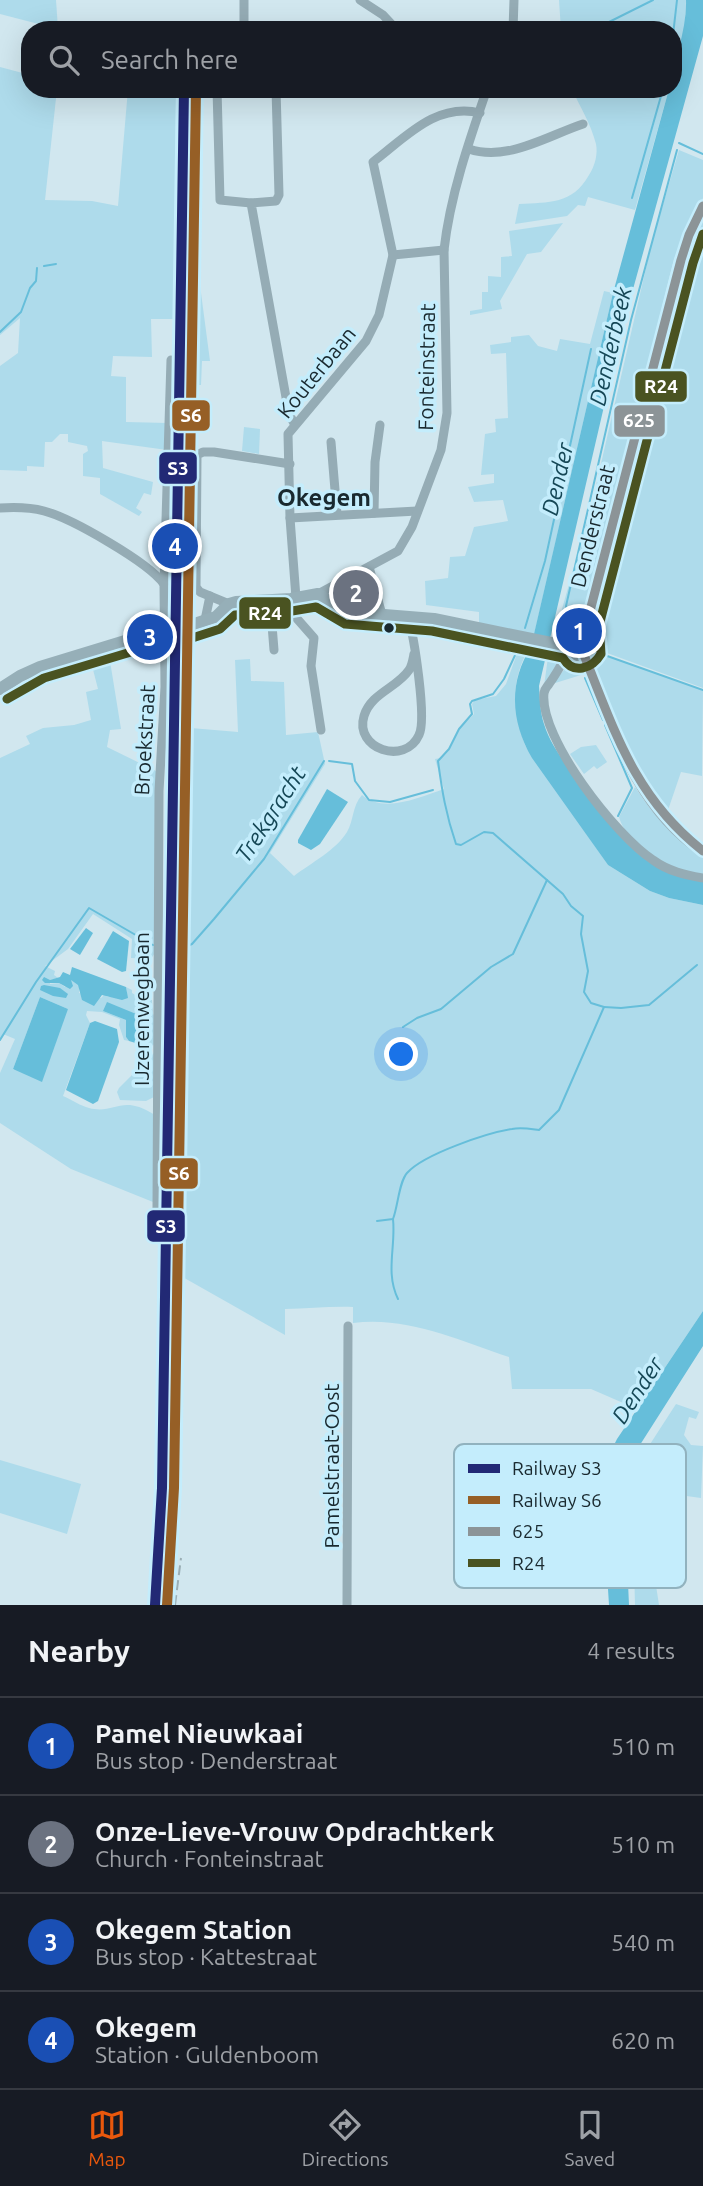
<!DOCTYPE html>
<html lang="en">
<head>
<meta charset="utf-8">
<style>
  body { margin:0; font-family:Ubuntu,sans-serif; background:#242831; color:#f1f3f6 }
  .you { position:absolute; left:402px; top:1055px; width:24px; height:24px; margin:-18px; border:5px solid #fff; border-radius:50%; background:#1a73e8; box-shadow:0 0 0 10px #1a73e833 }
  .badge { display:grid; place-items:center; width:46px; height:46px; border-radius:50%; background:#ea580c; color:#fff; font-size:23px; font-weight:700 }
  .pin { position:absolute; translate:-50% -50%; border:4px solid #fff; box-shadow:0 2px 7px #0006 }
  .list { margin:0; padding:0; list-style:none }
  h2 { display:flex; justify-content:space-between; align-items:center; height:91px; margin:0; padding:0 28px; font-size:30px }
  h2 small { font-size:23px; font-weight:400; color:#9ea1a6 }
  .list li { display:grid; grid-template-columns:46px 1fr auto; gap:21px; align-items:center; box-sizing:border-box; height:98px; padding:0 28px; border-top:2px solid #363941 }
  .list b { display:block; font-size:26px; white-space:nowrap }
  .list p { margin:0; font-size:23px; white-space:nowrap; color:#9ea1a6 }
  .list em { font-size:23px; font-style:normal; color:#9ea1a6 }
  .icon { flex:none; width:38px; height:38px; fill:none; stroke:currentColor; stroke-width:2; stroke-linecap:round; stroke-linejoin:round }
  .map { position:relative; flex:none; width:703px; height:1605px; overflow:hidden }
  .search { position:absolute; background:#171b24; box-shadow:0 7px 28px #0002; left:21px; right:21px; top:21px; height:77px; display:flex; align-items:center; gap:18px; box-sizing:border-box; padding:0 24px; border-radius:28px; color:#9ea1a6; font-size:26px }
  .sheet { height:483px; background:#171b24 }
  nav { display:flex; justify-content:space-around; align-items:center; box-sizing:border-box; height:98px; border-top:2px solid #363941; background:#171b24; font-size:19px; color:#9ea1a6 }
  nav a { display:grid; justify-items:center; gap:4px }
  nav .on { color:#ea580c }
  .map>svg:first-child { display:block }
  .green { fill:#aedbeb; fill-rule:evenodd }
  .water { fill:#66beda }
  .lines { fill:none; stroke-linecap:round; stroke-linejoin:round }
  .stream { stroke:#66beda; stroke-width:2 }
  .minor { stroke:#95acb5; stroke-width:9 }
  .major { stroke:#96afb8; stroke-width:12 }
  .rail { stroke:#9aaeb5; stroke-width:2; stroke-dasharray:10 5; stroke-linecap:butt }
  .bus-1-casing { stroke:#c4edfc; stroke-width:14 }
  .bus-2-casing { stroke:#c4edfc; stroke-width:14 }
  .bus-1 { stroke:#8c9497; stroke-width:9 }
  .bus-2 { stroke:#4a5321; stroke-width:9 }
  .rail-1-casing { stroke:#c4edfc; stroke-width:16 }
  .rail-2-casing { stroke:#c4edfc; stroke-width:16 }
  .rail-1 { stroke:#222975; stroke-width:10 }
  .rail-2 { stroke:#965f26; stroke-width:10 }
  .bus-dot { fill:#19292f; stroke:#c4edfc; stroke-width:2.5 }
  .labels { text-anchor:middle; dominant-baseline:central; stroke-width:7; stroke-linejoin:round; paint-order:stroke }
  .street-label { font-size:21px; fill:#19292f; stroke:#c4edfc }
  .water-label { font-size:23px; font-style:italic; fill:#154756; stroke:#c4edfc }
  .quarter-label { font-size:24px; font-weight:bold; fill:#19292f; stroke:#c4edfc }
  .key { fill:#c4edfc; stroke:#91b2be; stroke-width:2 }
  .key-label { font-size:19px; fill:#19292f }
  .line-badge { stroke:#c4edfc; stroke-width:2.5 }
  .badge-label { font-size:19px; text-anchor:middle; font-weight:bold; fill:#fff }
</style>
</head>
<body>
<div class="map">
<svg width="703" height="1605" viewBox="0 0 703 1605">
  <rect width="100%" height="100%" fill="#d1e7ef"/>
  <g class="green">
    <path d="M0,0h56l2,29 -58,-15z"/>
    <path d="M559,0h127l-1,30 -12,44v-44h-112z"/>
    <path d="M0,67l30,8v14h27l-12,111 47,1 26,5 10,-117h48l-2,230h-23l1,38 -39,-1 -2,20 15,1v45l42,1 -1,27 -65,-9 1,27 50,14 -2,13 -7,-2 -8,15 6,4 -3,4 -39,-22v-16l-17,-2v-22l5,-3 -1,-5 -19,-4v-8h-8l-8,8h-7l-1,25 -17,-1v5l-27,-1v-104l18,-13 2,-35 -20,17z"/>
    <path d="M572,89h97l-34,121 -47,-13 -3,9 -7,-1 -11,11 -52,8 4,-20c30,-2 53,1 70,-29 6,-9 9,-21 7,-31 -5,-20 -16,-37 -24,-55z"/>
    <path d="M679,150l24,10v38l-29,61 -78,312 -15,53 -4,8 -8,7 -6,-2 -1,-28 29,-102 61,-265z"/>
    <path d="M703,214v474l-96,-35v3l96,34 -1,86 -21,-4 -15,44 -34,-57 -39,-96 -2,-22 3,-12 -3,-1 6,-25 6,1 8,-30 -6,-2 81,-320z"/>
    <path d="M563,223l-22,29 -14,2 -27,47 2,8 -32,6v-4l12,-2v-17h6v-16l13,1v-20l11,-1 -3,-25z"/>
    <path d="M184,255h12l14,106h-8l-1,24h-14z"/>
    <path d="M604,291l9,2 -79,342 -55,-12v-11l-53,-7 -1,-24 23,-3 2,-21 15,-1 9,-29 34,-6 -5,-21 -29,2 -6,-15 26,-4v-9l-13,1 4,-41 11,-2 -1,-13 13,-1 -2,-65 -15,1 -1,-9 21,-3v-5l18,-2 9,11 19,5 3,-12 30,5z"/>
    <path d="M244,427l16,2 -1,25 -17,-3z"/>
    <path d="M150,637l-40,24 11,68 -11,1 -3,17 51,25v176l-7,11 -20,-1 1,-19 -39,-25 -25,35 -23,17 10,5 -1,4 4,3 -8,2v4l9,-1 6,4 5,-8 9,6v8l22,5 3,-3 4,2 19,-5 -1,-5 6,3v3l10,6 10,1 1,14 3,3 -1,27 -5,3 -8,-2 4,-7 -5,-22 -38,-5 23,9v17l3,4 -5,-1 -5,-15 1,-6 -18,-7 -15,-1 -1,4 4,8 -27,73c9,4 18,10 26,12 26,7 32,-15 66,7l-2,87 -82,-33 -71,-46v-50l15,-34 -12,-5 -3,6v-282l30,-14 -4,-8 17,-8 31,-3 17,-5 -5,-28 12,-3 -9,-35zM40,997l28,12 -55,61v-1z"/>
    <path d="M551,649l12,5 -19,32 5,-36z"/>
    <path d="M518,651l8,3c-16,31 -12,60 -1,91l83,120 42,26 19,7 34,7v406l-66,98 -46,-20h-79l-3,-32c-51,-17 -102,-41 -156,-34v-16c-23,-1 -45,2 -68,2v26l-113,-64 7,-544 59,5 -3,-72 15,-1 1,22 33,1 2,53 32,-3 7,32 -55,89 24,23c17,-13 42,-26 53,-44 7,-12 5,-26 15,-37 22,19 58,2 82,-6l-9,-30c17,-2 17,-20 26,-32 4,-4 9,-8 13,-13l-2,-10 3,-4 21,-4 10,-12z"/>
    <path d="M571,658l8,4 2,13 -29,9 17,-20z"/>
    <path d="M596,745l11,17 -10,7 -3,-3 -10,8 -14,-20 11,-7z"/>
    <path d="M635,787c18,28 40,53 68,71v18c-11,-3 -23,-4 -33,-9 -20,-9 -45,-28 -51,-50z"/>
    <path d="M154,1053v44l-8,4 -26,-1 -3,-8 2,-4z"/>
    <path d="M676,1404l23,8 -3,7 -7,-2 -5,18 7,10 12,1 -2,52 -29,-4 -4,32 -8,1 2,37 -9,2 6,39h-24l-3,-118 2,-18z"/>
    <path d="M0,1460l81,24 -14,50 -67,-21z"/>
  </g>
  <g class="water">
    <path d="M686,0h17v36l-81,293 -83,357c1,13 1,26 5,38 7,23 23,41 37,60 34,47 60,90 122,97v24l-34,-7 -19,-7 -42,-26 -76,-107c-21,-36 -24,-75 -1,-111l82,-354 56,-204h4c0,-30 14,-58 13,-89z"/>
    <path d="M327,789l21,13 -28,42 -9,6 -13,-7v-3z"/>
    <path d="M86,928l7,5 -13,22 -10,-6z"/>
    <path d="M113,931l16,10 -3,30 -4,1 -25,-13z"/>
    <path d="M72,967l54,20 2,11 -6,2 -20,-5 -8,11 -12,-6 -4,-15 -7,-5 2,6 -3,3 -11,-6h-14l-3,-3 2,-3 6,3 10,-3 3,-5 7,3z"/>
    <path d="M44,985l16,3 8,6 -2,4 -13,-2 -13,-6 1,-4z"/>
    <path d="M40,997l28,12 -26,73 -29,-13z"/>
    <path d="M107,1002l34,14 6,16 -5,13 -13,-4 -3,-4v-17l-23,-9z"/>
    <path d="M95,1021l22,8 2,13 -21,59 -5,3 -27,-14 24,-67z"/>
    <path d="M703,1311v35l-65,102 -13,25 -1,21 5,111h-20l-4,-63 -1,-66 3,-17 10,-20z"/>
  </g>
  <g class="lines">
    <g class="stream">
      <path d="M593,30l60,-30"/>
      <path d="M673,35l4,-35"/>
      <path d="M679,143l24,11"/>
      <path d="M632,198l31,-109"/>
      <path d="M44,266l12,-2"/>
      <path d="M0,332l21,-20 9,-24 6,-7 1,-13"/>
      <path d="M525,628l20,-67 46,-212"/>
      <path d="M574,631l-7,-6 -1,-19 65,-286 46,-170"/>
      <path d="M596,652l107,38"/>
      <path d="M585,678l18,42"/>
      <path d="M605,725l27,63 -14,28"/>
      <path d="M329,761l23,3 3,17 14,19 21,2 43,-12"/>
      <path d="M185,947l7,-3 22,-25 50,-60 60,-98"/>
      <path d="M604,1007l17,1 28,-3 48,-40"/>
      <path d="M403,1027l14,-9 24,-9 50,-42 22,-13 34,-74"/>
      <path d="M0,1040l36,-58 53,-74 64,37"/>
      <path d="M393,1219c3,28 -8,53 5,80"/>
      <path d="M377,1221l16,-2c5,-13 6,-37 14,-46 17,-19 80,-40 105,-44 9,-2 19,0 27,1l20,-20 45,-103 -13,-4 -7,-11 4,-21 -7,-37 2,-18 -12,-10 -8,-12 -70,-61 -9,-1 -23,13 -5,-1c-10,-29 -14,-53 -18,-83l11,-12 10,-20 13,-15 -2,-10 2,-3 21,-7 11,-15 13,-28"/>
    </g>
    <g class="minor">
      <path d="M244,0v30"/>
      <path d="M360,0l23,15 14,15"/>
      <path d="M513,30l1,-30"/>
      <path d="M217,89l3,111 31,3"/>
      <path d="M276,89l3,106 -3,6 -25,2 38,211 6,11"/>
      <path d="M469,149c38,13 78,-13 114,-25"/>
      <path d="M393,255l51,-5"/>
      <path d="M331,442l6,72"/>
      <path d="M0,508c15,-1 29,-1 44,3 27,7 104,51 120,73"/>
      <path d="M374,513l1,-51 5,-37"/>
      <path d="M290,518l127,-7"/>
      <path d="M369,567l13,48"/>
      <path d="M318,594l80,-43 14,-24 29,-77 6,-37 -3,-163c6,-54 25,-109 43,-161"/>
      <path d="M296,598l-6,-80 -2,-84 78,-93 13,-26 14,-60 -20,-93c32,-24 63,-60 107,-49"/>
      <path d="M291,599l1,14 22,25 -3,28 10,64"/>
      <path d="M270,600l4,50"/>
      <path d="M229,604l-29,-12 -4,-5 1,-132 6,-3h11l76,12"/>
      <path d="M408,617c6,19 19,102 11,118 -14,31 -65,14 -55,-19 7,-23 33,-28 45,-46 3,-4 4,-11 5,-16"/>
      <path d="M205,620l5,-24"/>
      <path d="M182,628l2,95"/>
      <path d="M470,632l46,14"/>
      <path d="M583,638l98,-378 8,-25 14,-29"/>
      <path d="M571,647c-8,14 -12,23 -22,37 -3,4 -4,4 -5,9 -5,45 72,143 109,167 15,11 32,15 50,18"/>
      <path d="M157,1208l2,-417 6,-104 -1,-103 7,-224"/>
      <path d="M347,1605l1,-279"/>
    </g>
    <g class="major">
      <path d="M571,647l4,-7h11l3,10 -5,5"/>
      <path d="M584,655c29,71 52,152 119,196"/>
      <path d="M0,689l20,-13 20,-9 108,-33 34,-6 34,-11 13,-13 7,-2 55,-3 27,-5 29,18 87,7 137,28 4,8h9"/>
    </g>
    <path class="rail" d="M175,1605l6,-47"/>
    <g class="bus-1-casing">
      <g id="bus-1">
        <path d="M583,638l98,-378 8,-25 14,-29"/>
        <path d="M584,655c31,77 51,143 119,196"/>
      </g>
    </g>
    <g class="bus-2-casing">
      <g id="bus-2">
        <path d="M595,641l98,-378 10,-29"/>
        <path d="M7,699l37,-21 107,-32 35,-6 34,-11 15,-14 57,-4 24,-4 29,17 87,7 131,27c10,17 29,11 38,-4l-1,-15 -8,-10"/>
      </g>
    </g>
    <use href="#bus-1" class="bus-1"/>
    <use href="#bus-2" class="bus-2"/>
    <g class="rail-1-casing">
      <path id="rail-1" d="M155,1605l7,-117 22,-1399"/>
    </g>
    <g class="rail-2-casing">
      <path id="rail-2" d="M167,1605l7,-117 22,-1399"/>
    </g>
    <use href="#rail-1" class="rail-1"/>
    <use href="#rail-2" class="rail-2"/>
  </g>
  <circle class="bus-dot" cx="389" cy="628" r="6"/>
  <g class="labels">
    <g class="street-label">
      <text transform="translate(426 367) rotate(-89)">Fonteinstraat</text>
      <text transform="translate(316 372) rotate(-51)">Kouterbaan</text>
      <text transform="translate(592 526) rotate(-76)">Denderstraat</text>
      <text transform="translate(144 740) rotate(-87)">Broekstraat</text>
      <text transform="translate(141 1009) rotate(-90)">IJzerenwegbaan</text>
      <text transform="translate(331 1466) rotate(-90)">Pamelstraat-Oost</text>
    </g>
    <g class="water-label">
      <text transform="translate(610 346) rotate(-77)">Denderbeek</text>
      <text transform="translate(557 479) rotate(-77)">Dender</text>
      <text transform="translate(270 814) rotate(-57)">Trekgracht</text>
      <text transform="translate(637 1390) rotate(-57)">Dender</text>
    </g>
    <g class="quarter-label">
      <text x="324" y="497">Okegem</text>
    </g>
  </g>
  <rect x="454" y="1444" width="232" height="144" rx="10" class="key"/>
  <rect x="468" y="1464" width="32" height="9" fill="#222975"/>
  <rect x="468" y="1496" width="32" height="8" fill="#965f26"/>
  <rect x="468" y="1527" width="32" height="9" fill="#8c9497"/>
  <rect x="468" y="1559" width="32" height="8" fill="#4a5321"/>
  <g class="key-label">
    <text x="512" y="1475">Railway S3</text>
    <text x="512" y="1507">Railway S6</text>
    <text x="512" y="1538">625</text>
    <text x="512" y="1570">R24</text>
  </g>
  <g class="line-badge">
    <rect x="634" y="370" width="54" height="33" rx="7" fill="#4a5321"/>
    <rect x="171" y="399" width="40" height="33" rx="7" fill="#965f26"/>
    <rect x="613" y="404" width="53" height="34" rx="7" fill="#8c9497"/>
    <rect x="158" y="451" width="40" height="34" rx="7" fill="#222975"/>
    <rect x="238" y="596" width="54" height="34" rx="7" fill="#4a5321"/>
    <rect x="159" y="1157" width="40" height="33" rx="7" fill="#965f26"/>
    <rect x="146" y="1209" width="40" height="34" rx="7" fill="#222975"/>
  </g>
  <g class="badge-label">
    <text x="661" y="393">R24</text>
    <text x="191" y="422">S6</text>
    <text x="639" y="427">625</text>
    <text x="178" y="475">S3</text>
    <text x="265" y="620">R24</text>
    <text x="179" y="1180">S6</text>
    <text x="166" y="1233">S3</text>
  </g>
</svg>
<div class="you"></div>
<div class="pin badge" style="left:579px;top:631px;background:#1a4fb4">1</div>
<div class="pin badge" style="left:356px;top:593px;background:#6b7280">2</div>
<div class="pin badge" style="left:150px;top:637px;background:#1a4fb4">3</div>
<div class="pin badge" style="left:175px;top:546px;background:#1a4fb4">4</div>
<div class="search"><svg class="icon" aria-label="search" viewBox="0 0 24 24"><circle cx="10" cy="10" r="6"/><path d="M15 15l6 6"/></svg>Search here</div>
</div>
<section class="sheet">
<h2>Nearby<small>4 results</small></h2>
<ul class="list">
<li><span class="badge" style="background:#1a4fb4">1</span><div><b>Pamel Nieuwkaai</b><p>Bus stop · Denderstraat</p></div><em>510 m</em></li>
<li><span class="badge" style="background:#6b7280">2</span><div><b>Onze-Lieve-Vrouw Opdrachtkerk</b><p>Church · Fonteinstraat</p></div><em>510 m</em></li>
<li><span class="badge" style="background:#1a4fb4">3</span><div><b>Okegem Station</b><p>Bus stop · Kattestraat</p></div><em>540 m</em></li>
<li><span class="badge" style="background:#1a4fb4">4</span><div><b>Okegem</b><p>Station · Guldenboom</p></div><em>620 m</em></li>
</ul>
</section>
<nav>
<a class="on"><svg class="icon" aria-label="map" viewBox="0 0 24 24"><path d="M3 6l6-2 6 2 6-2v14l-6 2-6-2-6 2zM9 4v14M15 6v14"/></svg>Map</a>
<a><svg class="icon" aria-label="directions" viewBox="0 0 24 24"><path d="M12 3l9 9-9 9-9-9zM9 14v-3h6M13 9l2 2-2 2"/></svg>Directions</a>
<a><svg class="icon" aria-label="saved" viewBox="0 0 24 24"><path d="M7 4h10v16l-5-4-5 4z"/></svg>Saved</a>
</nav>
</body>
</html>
